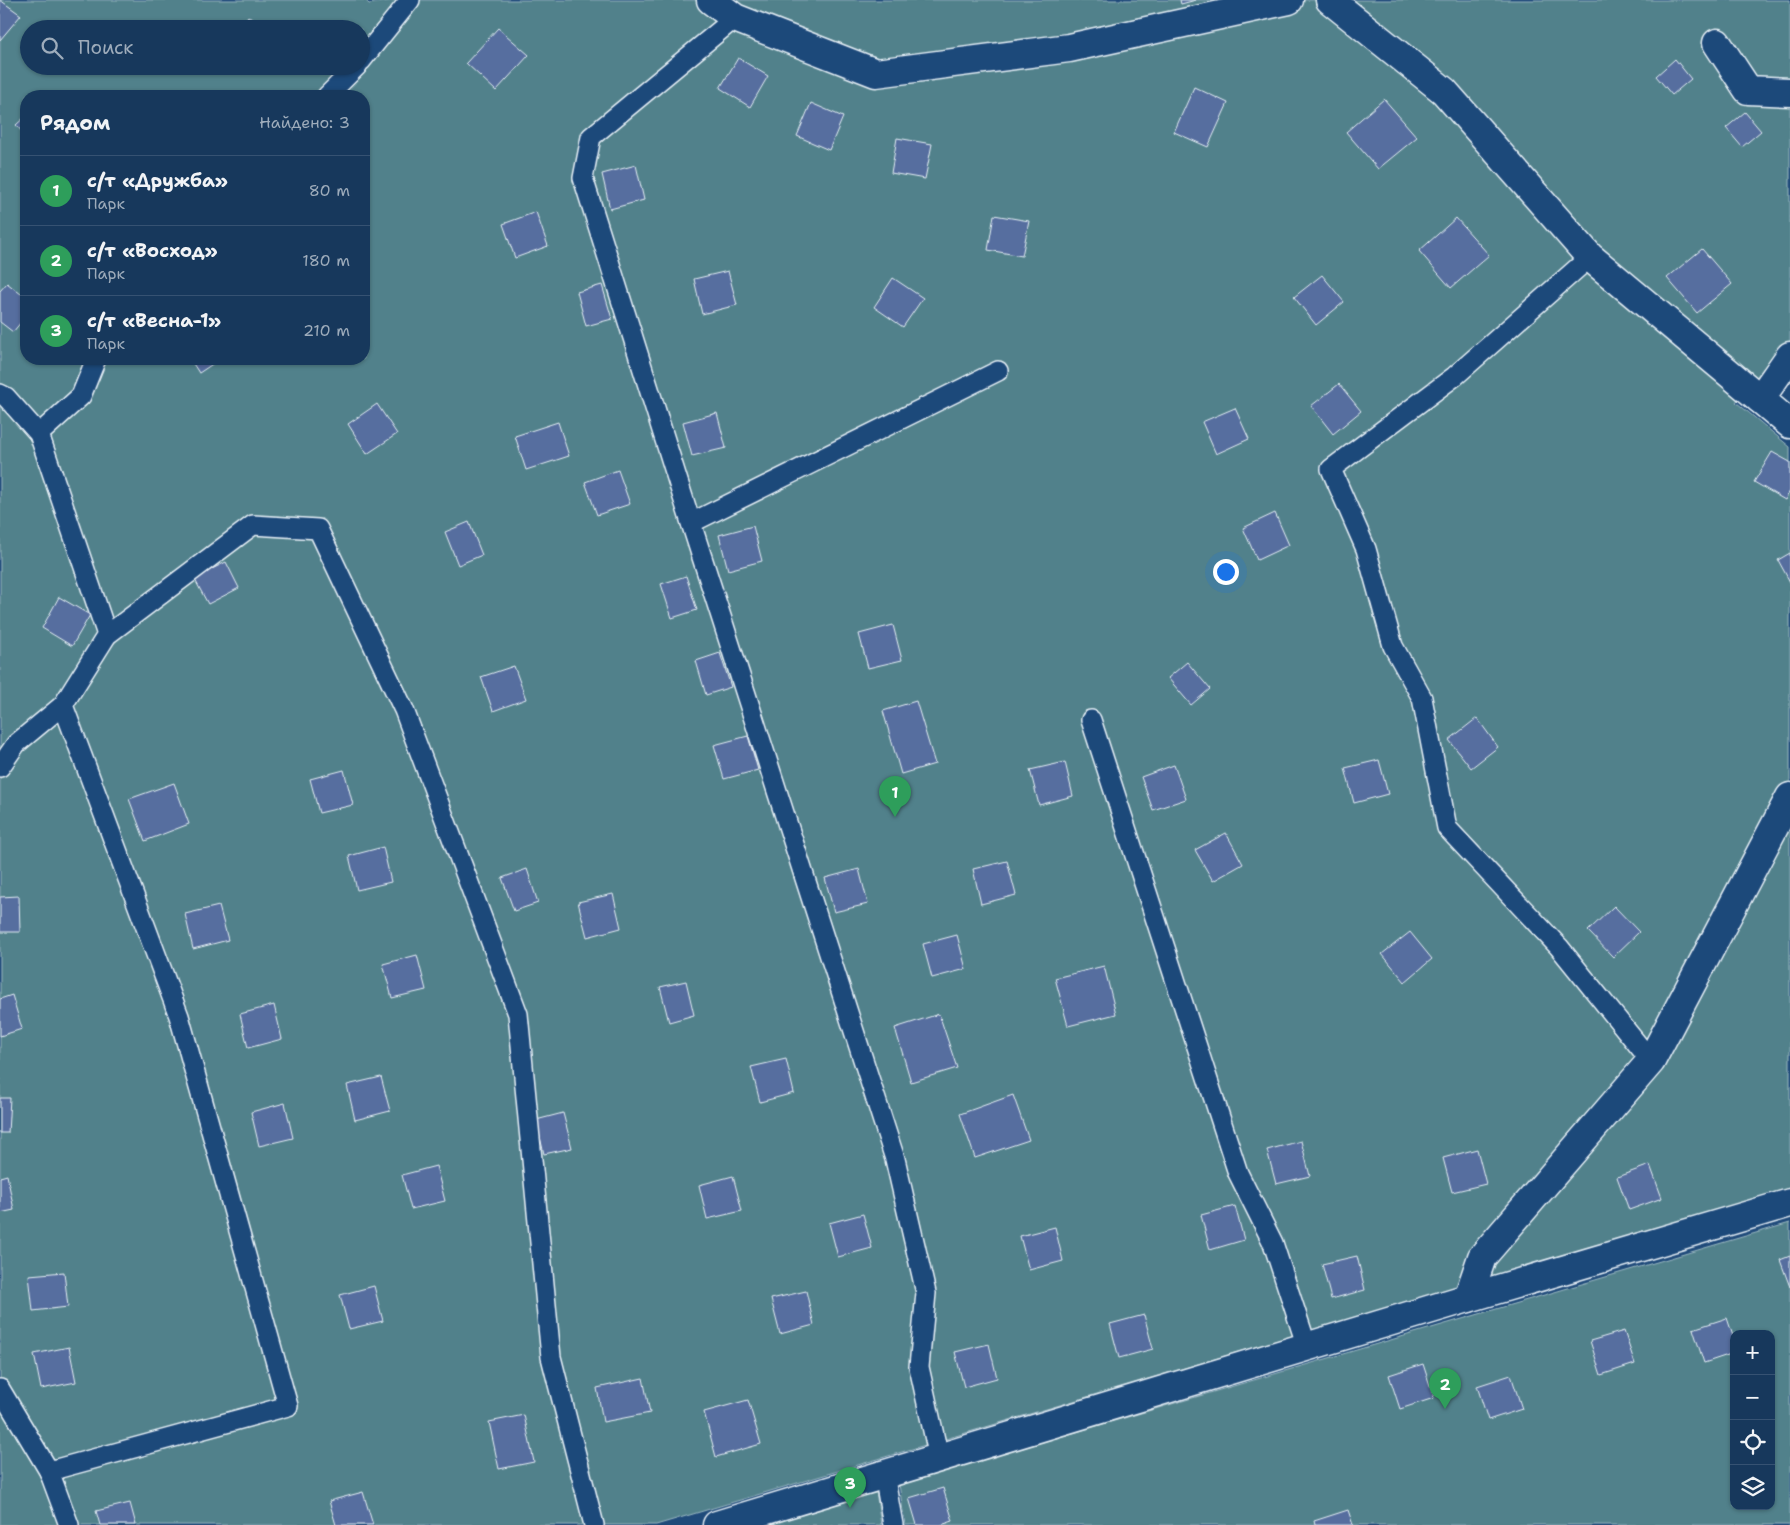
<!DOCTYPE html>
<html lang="ru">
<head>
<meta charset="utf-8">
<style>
  body { margin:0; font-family:"Shantell Sans",sans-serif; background:#203f62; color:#f1f3f6 }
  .controls { position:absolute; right:15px; bottom:15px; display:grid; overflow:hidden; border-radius:10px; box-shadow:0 1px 4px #0004 }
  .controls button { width:45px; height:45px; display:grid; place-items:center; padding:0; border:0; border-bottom:1px solid #365272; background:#17385c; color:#f1f3f6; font:25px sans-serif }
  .you { position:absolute; left:1225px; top:571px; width:18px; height:18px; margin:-12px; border:4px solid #fff; border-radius:50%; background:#1a73e8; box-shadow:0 0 0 8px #1a73e833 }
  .badge { display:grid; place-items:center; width:32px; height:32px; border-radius:50%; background:#d6ab8b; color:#fff; font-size:16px; font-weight:700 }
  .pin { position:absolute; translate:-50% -41px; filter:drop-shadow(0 1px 2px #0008) }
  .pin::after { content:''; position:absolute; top:26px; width:18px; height:15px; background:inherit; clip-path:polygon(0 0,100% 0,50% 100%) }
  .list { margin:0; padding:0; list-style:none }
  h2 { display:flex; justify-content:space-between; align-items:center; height:65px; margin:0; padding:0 20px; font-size:21px }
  h2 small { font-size:16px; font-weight:400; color:#9eacbb }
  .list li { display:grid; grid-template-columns:32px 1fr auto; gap:15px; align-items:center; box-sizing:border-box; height:70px; padding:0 20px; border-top:1px solid #365272 }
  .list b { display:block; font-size:19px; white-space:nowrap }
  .list p { margin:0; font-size:16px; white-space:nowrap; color:#9eacbb }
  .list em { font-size:16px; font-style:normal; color:#9eacbb }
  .icon { flex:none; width:28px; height:28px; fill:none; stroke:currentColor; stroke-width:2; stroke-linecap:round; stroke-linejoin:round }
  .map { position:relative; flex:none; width:1790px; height:1525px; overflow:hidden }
  .search { position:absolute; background:#17385c; box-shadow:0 1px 4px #0004; left:20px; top:20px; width:350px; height:55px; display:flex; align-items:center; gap:12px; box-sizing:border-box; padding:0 18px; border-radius:28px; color:#9eacbb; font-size:19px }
  .panel { position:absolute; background:#17385c; box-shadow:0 1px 4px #0004; left:20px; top:90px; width:350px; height:275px; border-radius:20px }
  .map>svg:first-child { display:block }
  .green { fill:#51818b; stroke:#9cb9c2; fill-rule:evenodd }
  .building { fill:#576e9f; stroke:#e8f1f8 }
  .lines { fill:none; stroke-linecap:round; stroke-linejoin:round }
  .lane-casing { stroke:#e8f1f8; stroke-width:22 }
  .street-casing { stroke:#e8f1f8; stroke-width:31 }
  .lane { stroke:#1f4a7a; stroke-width:19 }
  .street { stroke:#1f4a7a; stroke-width:28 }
</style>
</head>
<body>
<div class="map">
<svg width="1790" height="1525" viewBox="0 0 1790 1525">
  <rect width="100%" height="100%" fill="#1f4a7a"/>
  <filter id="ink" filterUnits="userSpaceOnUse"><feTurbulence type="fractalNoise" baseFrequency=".02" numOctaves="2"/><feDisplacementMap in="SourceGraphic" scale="10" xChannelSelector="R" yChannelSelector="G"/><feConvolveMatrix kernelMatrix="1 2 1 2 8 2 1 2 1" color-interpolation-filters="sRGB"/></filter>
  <g filter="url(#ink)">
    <g class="green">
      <path d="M0,0h365l4,4 27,-4h1394v361l-12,-11 -42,52 54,45v741l-1134,337h-656zM29,29h332v37h-332zM26,96h338v263h-338z"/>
      <path d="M1790,1223v302h-885l-6,-41zM1734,1334h37v172h-37z"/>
      <path d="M876,1492l5,33h-116z"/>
    </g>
    <g class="building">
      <path d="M0,0l21,15 -21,25z"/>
      <path d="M1180,0h16l-15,4z"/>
      <path d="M248,16l16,13h-26z"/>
      <path d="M498,28l31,27 -33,36 -30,-28z"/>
      <path d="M738,58l30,18 -18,31 -30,-19z"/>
      <path d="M1675,59l16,20 -19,16 -16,-19z"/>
      <path d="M1194,87l34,16 -20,44 -34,-15z"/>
      <path d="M1384,99l33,38 -39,32 -32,-37z"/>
      <path d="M811,103l32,14 -14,33 -32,-14z"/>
      <path d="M1745,112l16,19 -19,16 -16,-19z"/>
      <path d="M26,116v20l-10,-11z"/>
      <path d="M897,138l35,6 -7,35 -34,-6z"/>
      <path d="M636,165l8,35 -34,9 -8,-35z"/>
      <path d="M536,212l12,34 -33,12 -12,-34z"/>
      <path d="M994,215l35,6 -7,35 -34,-6z"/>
      <path d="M1456,218l33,37 -38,33 -32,-37z"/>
      <path d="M1702,249l30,35 -35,29 -30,-35z"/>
      <path d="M728,271l9,34 -35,9 -8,-35z"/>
      <path d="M1322,275l22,27 -28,23 -22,-28z"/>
      <path d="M893,278l30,20 -20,29 -29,-20z"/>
      <path d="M7,283l19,15v18l-13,16 -13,-10v-31z"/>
      <path d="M602,285l10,34 -26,7 -9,-34z"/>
      <path d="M190,359h30l-21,14z"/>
      <path d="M1339,384l22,27 -28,23 -22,-28z"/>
      <path d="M377,404l20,30 -30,20 -19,-30z"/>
      <path d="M1235,408l14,31 -33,15 -14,-32z"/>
      <path d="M717,413l9,35 -34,8 -9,-34z"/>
      <path d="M558,422l11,34 -43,14 -11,-34z"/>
      <path d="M1772,452l18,10v29l-5,9 -31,-18z"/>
      <path d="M618,470l12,34 -33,11 -12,-33z"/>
      <path d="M1275,513l14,32 -32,15 -14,-32z"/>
      <path d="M469,522l13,33 -24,10 -13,-33z"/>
      <path d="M753,526l9,35 -34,9 -9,-35z"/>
      <path d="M1790,553v29l-12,-22z"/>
      <path d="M226,562l13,26 -31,16 -14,-26z"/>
      <path d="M686,576l11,34 -25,8 -11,-34z"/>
      <path d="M59,597l31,18 -18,31 -30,-18z"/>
      <path d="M893,625l9,35 -34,8 -9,-34z"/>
      <path d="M720,653l11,34 -25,8 -10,-34z"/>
      <path d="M1187,662l23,27 -19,16 -23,-27z"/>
      <path d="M514,666l12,33 -33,12 -12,-34z"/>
      <path d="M916,701l19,63 -34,10 -18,-63z"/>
      <path d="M1477,718l21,29 -27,21 -22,-28z"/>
      <path d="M748,736l10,34 -34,9 -10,-34z"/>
      <path d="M1379,760l9,34 -34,9 -9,-35z"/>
      <path d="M1065,762l8,34 -34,9 -9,-35z"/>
      <path d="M1174,765l12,34 -33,11 -12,-33z"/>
      <path d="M344,770l9,35 -34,8 -9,-34z"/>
      <path d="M174,783l15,41 -44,17 -16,-42z"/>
      <path d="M1226,833l17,31 -30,17 -18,-31z"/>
      <path d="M383,847l8,35 -34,8 -8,-34z"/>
      <path d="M1007,861l9,34 -35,9 -8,-35z"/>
      <path d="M527,869l11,34 -24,8 -12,-33z"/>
      <path d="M859,869l9,35 -34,8 -9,-34z"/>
      <path d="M613,894l8,34 -34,9 -9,-35z"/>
      <path d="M19,896l1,36h-20v-35z"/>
      <path d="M219,906l9,34 -35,9 -8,-35z"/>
      <path d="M1614,906l25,26 -26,25 -25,-26z"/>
      <path d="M1410,932l22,27 -27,23 -23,-28z"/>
      <path d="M957,935l9,34 -34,9 -9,-34z"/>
      <path d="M417,955l9,35 -34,8 -9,-34z"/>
      <path d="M1104,966l12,48 -48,12 -13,-48z"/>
      <path d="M686,981l8,34 -25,7 -9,-35z"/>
      <path d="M12,995l10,34 -22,7v-37z"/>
      <path d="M274,1005l8,34 -34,9 -8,-34z"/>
      <path d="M939,1014l18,54 -46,14 -16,-54z"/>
      <path d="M786,1059l8,34 -34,9 -9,-35z"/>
      <path d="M381,1077l9,34 -35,9 -8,-35z"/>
      <path d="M1013,1095l16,45 -54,18 -15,-44z"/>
      <path d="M0,1098h10l-2,35h-8z"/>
      <path d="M285,1103l8,35 -34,8 -8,-34z"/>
      <path d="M563,1113l9,35 -28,6 -8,-34z"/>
      <path d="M1301,1141l9,35 -34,8 -9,-34z"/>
      <path d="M1477,1149l9,35 -34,8 -9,-34z"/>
      <path d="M1650,1165l12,33 -33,12 -12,-33z"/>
      <path d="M436,1166l9,35 -34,8 -9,-34z"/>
      <path d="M7,1175l7,35 -14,3v-36z"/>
      <path d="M733,1176l9,35 -35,8 -8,-34z"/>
      <path d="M1235,1206l9,34 -34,10 -9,-35z"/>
      <path d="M863,1214l9,34 -34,9 -9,-34z"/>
      <path d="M1055,1227l8,34 -34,9 -9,-34z"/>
      <path d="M1357,1256l8,34 -34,9 -9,-35z"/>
      <path d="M1790,1256v31l-10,-27z"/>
      <path d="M64,1272l4,35 -35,4 -4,-36z"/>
      <path d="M374,1286l9,35 -34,8 -9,-34z"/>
      <path d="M806,1291l8,34 -34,9 -9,-35z"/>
      <path d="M1144,1315l9,34 -34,9 -9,-34z"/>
      <path d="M1727,1318l7,21v14l-30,10 -11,-34z"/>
      <path d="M1624,1331l11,33 -34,11 -11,-34z"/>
      <path d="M989,1344l8,34 -33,9 -9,-35z"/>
      <path d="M69,1347l7,35 -35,7 -7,-35z"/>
      <path d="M1423,1364l11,34 -34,11 -11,-34z"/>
      <path d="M1511,1375l11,34 -34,11 -11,-34z"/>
      <path d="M643,1378l7,35 -47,9 -6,-34z"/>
      <path d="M748,1400l13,44 -45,13 -12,-45z"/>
      <path d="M524,1415l10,47 -35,7 -10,-47z"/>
      <path d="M943,1488l10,33 -12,4h-24l-8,-27z"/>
      <path d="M363,1492l10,33h-37l-7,-24z"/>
      <path d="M130,1503l6,22h-36l-4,-14z"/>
      <path d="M1348,1510l5,15h-38l-1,-4z"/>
    </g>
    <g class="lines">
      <g class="lane-casing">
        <g id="lane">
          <path d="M735,18l-144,119 -8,41 108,345 204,636 31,134 -7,74 20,91"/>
          <path d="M361,61l49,-61"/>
          <path d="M327,96l30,-30"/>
          <path d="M1590,257l-135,119 -124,93 35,80 27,97 29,52 25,130 112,119 92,114"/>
          <path d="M0,394l6,3 33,37 68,201"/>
          <path d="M39,434l42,-38 15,-37"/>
          <path d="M691,523l307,-152"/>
          <path d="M1091,720l147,453 35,70 34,104"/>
          <path d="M0,767l16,-23 47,-39"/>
          <path d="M0,1389l49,82 20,54"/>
          <path d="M49,1471l239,-65 -109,-390 -116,-311 44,-70 146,-110 65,4 86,181 114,304 33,343 43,168"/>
          <path d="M884,1474l9,51"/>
        </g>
      </g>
      <g class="street-casing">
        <g id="street">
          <path d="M711,0l24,18 141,55 193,-25 220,-48"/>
          <path d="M1330,0l114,91 146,166 200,167"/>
          <path d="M1717,43l31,47 42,2"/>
          <path d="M1760,399l30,-43"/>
          <path d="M1468,1298l14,-41 169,-196 139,-264"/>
          <path d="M717,1525l751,-227 322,-95"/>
        </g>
      </g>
      <use href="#lane" class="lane"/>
      <use href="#street" class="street"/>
    </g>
  </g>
</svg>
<div class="controls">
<button>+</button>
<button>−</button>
<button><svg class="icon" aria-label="locate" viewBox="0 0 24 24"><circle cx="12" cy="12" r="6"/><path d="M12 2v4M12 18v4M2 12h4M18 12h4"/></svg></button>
<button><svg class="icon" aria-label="layers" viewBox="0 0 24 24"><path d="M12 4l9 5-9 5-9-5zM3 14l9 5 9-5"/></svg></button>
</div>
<div class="you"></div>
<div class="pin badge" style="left:895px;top:817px;background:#2e9e5b">1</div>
<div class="pin badge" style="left:1445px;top:1409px;background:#2e9e5b">2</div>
<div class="pin badge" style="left:850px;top:1508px;background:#2e9e5b">3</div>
<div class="search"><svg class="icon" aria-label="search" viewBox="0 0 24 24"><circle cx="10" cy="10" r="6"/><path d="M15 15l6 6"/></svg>Поиск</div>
<section class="panel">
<h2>Рядом<small>Найдено: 3</small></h2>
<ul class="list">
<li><span class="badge" style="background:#2e9e5b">1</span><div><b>с/т «Дружба»</b><p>Парк</p></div><em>80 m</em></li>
<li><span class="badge" style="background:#2e9e5b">2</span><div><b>с/т «Восход»</b><p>Парк</p></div><em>180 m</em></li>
<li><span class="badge" style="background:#2e9e5b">3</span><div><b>с/т «Весна-1»</b><p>Парк</p></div><em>210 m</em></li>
</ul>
</section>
</div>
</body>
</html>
